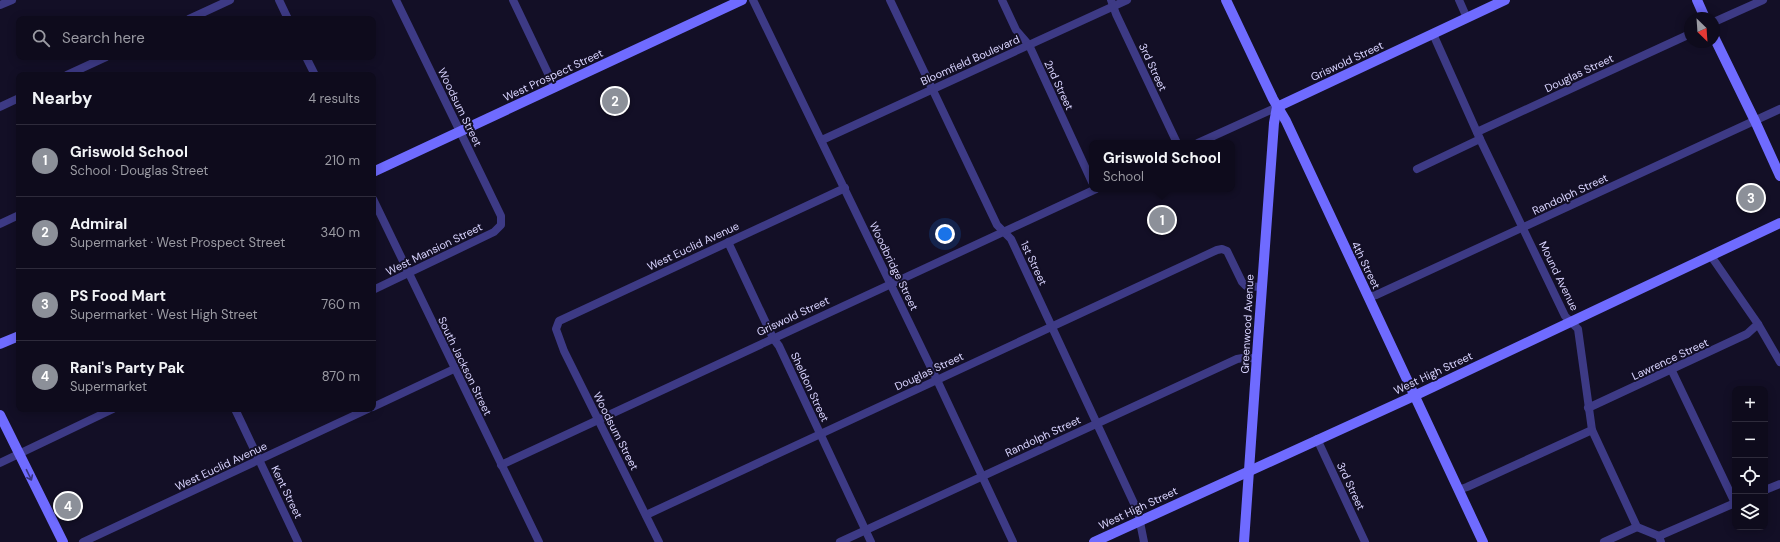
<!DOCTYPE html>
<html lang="en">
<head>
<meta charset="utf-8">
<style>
  body { margin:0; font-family:"DM Sans",sans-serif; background:#171425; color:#f1f3f6 }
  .controls { position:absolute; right:12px; bottom:12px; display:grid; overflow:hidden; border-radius:8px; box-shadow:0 2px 10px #0003 }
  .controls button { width:36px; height:36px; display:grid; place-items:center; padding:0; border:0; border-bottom:1px solid #2e2b3b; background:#0e0b1c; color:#f1f3f6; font:20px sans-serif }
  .compass { position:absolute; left:1684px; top:12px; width:36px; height:36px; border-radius:50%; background:#0e0b1c; box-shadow:0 2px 10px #0003; rotate:155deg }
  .you { position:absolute; left:945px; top:234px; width:14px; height:14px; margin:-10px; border:3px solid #fff; border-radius:50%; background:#1a73e8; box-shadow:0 0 0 6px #1a73e833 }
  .badge { display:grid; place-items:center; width:26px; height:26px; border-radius:50%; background:#8c9099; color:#fff; font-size:13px; font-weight:700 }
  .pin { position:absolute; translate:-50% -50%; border:2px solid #fff; box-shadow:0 1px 4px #0006 }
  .popup { position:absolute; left:1089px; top:140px; width:146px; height:52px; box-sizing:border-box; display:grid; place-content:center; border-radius:8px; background:#0e0b1c; filter:drop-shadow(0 1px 3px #0005); font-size:13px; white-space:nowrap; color:#9b9ba3 }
  .popup b { font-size:15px; color:#f1f3f6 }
  .popup::after { content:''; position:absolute; left:50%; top:100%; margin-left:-8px; border:8px solid transparent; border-top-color:#0e0b1c }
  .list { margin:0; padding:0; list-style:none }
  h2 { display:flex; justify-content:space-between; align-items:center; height:52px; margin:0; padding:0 16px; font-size:17px }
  h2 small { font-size:13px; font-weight:400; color:#9b9ba3 }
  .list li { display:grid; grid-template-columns:26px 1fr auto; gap:12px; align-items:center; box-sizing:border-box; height:72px; padding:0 16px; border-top:1px solid #2e2b3b }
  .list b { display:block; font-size:15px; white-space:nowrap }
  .list p { margin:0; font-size:13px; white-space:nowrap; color:#9b9ba3 }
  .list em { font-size:13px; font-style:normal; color:#9b9ba3 }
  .icon { flex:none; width:22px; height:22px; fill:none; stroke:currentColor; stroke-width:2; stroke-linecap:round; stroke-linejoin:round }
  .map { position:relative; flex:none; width:1780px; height:542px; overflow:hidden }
  .search { position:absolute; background:#0e0b1c; box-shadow:0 2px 10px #0003; left:16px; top:16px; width:360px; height:44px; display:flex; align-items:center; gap:10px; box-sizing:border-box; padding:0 14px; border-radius:8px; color:#9b9ba3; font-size:15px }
  .panel { position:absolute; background:#0e0b1c; box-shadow:0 2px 10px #0003; left:16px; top:72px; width:360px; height:340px; border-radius:8px }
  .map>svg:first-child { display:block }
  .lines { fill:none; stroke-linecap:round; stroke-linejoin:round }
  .street { stroke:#3d3a85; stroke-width:8 }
  .secondary { stroke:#6f6bff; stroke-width:10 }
  .oneway { stroke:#38347d }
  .labels { text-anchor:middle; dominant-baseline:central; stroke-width:4; stroke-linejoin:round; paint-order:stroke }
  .street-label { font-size:11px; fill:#d9d4ff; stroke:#130f26 }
</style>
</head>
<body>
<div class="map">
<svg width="1780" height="542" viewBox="0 0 1780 542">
  <rect width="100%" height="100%" fill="#130f26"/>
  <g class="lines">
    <g class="street">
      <path d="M279,0l9,19"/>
      <path d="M513,0l42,88"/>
      <path d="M753,0l184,380 76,162"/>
      <path d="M890,0l107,225 14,14 127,273 6,30"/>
      <path d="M1002,0l14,30 13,15 63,137"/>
      <path d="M1111,0l5,14 61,129"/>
      <path d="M1459,0l8,18"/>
      <path d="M0,5l12,-5"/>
      <path d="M189,19l41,-19"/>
      <path d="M1714,22l49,-22"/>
      <path d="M1433,34l47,105 85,177 13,13 14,101 45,97 22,9 2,6"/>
      <path d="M306,57l9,18"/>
      <path d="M67,75l39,-18"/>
      <path d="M0,107l19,-9"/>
      <path d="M1477,132l213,-98"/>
      <path d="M822,140l305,-140"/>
      <path d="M1198,143l79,-36"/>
      <path d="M1417,169l63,-30"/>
      <path d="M373,199l166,343"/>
      <path d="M0,224l19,-9"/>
      <path d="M728,242l45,96 6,8 92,196"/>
      <path d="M1711,256l47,68 22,38"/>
      <path d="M373,290l121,-58 7,-7v-9l-14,-29 -91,-187"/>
      <path d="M1368,297l8,-2 404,-186"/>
      <path d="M1672,371l63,132"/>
      <path d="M373,407l81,-38"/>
      <path d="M1588,408l159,-74 11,-10"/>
      <path d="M235,409l63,133"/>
      <path d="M1317,439l48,103"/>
      <path d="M0,463l113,-54"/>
      <path d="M501,465l595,-276"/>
      <path d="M1458,490l9,-3 125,-57"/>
      <path d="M1765,490l15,-6"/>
      <path d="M646,515l571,-265 5,-1 5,2 15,31 4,4 15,1"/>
      <path d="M1659,536l76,-33"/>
      <path d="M83,542l285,-133"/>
      <path d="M659,542l-95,-191 -8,-22 3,-8 286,-133"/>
      <path d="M840,542l397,-183 11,-2 9,3"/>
      <path d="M1604,542l33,-15"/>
    </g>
    <g class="secondary">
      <path d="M1226,0l47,99 13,22 197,421"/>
      <path d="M1697,0l8,18"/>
      <path d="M1714,37l41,84 25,55"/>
      <path d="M373,172l369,-172"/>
      <path d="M0,344l19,-8"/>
      <path d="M0,415l63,127"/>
      <path d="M1094,542l320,-146 366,-173"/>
      <path d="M1244,542c10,-140 19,-279 30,-419l3,-16 228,-107"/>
    </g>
  </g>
  <defs><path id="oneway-shaft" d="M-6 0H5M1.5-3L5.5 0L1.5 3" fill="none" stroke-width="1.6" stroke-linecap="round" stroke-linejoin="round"/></defs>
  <use class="oneway" href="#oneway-shaft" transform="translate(29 475) rotate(64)"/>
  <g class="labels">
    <g class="street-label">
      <text transform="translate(970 60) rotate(-24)">Bloomfield Boulevard</text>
      <text transform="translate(1347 61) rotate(-25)">Griswold Street</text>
      <text transform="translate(1153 67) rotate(65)">3rd Street</text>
      <text transform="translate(1579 73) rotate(-25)">Douglas Street</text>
      <text transform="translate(553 75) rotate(-25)">West Prospect Street</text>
      <text transform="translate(1059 85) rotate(65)">2nd Street</text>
      <text transform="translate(460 107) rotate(64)">Woodsum Street</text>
      <text transform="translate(1570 194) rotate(-25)">Randolph Street</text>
      <text transform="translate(693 246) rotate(-25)">West Euclid Avenue</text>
      <text transform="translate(434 249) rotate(-26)">West Mansion Street</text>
      <text transform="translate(1034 263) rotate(65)">1st Street</text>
      <text transform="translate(1366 265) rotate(64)">4th Street</text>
      <text transform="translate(894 266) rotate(64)">Woodbridge Street</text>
      <text transform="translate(1559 276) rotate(64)">Mound Avenue</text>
      <text transform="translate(793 316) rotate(-25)">Griswold Street</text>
      <text transform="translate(1247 324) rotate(-87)">Greenwood Avenue</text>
      <text transform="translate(1670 359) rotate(-25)">Lawrence Street</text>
      <text transform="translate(465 366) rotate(64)">South Jackson Street</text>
      <text transform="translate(929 371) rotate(-25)">Douglas Street</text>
      <text transform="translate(1433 373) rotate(-25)">West High Street</text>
      <text transform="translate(810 387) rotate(65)">Sheldon Street</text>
      <text transform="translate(616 431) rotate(63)">Woodsum Street</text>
      <text transform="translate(1043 436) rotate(-25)">Randolph Street</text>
      <text transform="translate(221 466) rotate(-25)">West Euclid Avenue</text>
      <text transform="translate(1351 486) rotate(65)">3rd Street</text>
      <text transform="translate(287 492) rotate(64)">Kent Street</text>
      <text transform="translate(1138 508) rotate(-25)">West High Street</text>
    </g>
  </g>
</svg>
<div class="controls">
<button>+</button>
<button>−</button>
<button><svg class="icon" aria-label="locate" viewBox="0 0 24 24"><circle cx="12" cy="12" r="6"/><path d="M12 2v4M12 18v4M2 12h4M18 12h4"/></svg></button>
<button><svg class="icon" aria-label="layers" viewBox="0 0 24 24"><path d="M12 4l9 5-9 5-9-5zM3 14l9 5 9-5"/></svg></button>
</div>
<svg class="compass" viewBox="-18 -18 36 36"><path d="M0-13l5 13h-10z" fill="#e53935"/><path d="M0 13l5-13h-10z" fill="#9b9ba3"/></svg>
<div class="you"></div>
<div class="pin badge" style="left:1162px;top:220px">1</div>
<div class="popup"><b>Griswold School</b>School</div>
<div class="pin badge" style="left:615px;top:101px">2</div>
<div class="pin badge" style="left:1751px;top:198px">3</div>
<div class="pin badge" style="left:68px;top:506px">4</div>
<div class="search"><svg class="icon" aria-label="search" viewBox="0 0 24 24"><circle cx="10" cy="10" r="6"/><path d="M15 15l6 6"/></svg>Search here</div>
<section class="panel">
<h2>Nearby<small>4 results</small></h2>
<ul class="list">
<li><span class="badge">1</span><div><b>Griswold School</b><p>School · Douglas Street</p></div><em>210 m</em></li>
<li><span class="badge">2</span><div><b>Admiral</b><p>Supermarket · West Prospect Street</p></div><em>340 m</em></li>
<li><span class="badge">3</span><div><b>PS Food Mart</b><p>Supermarket · West High Street</p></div><em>760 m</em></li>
<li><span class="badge">4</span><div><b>Rani's Party Pak</b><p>Supermarket</p></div><em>870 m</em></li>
</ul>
</section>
</div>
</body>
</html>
